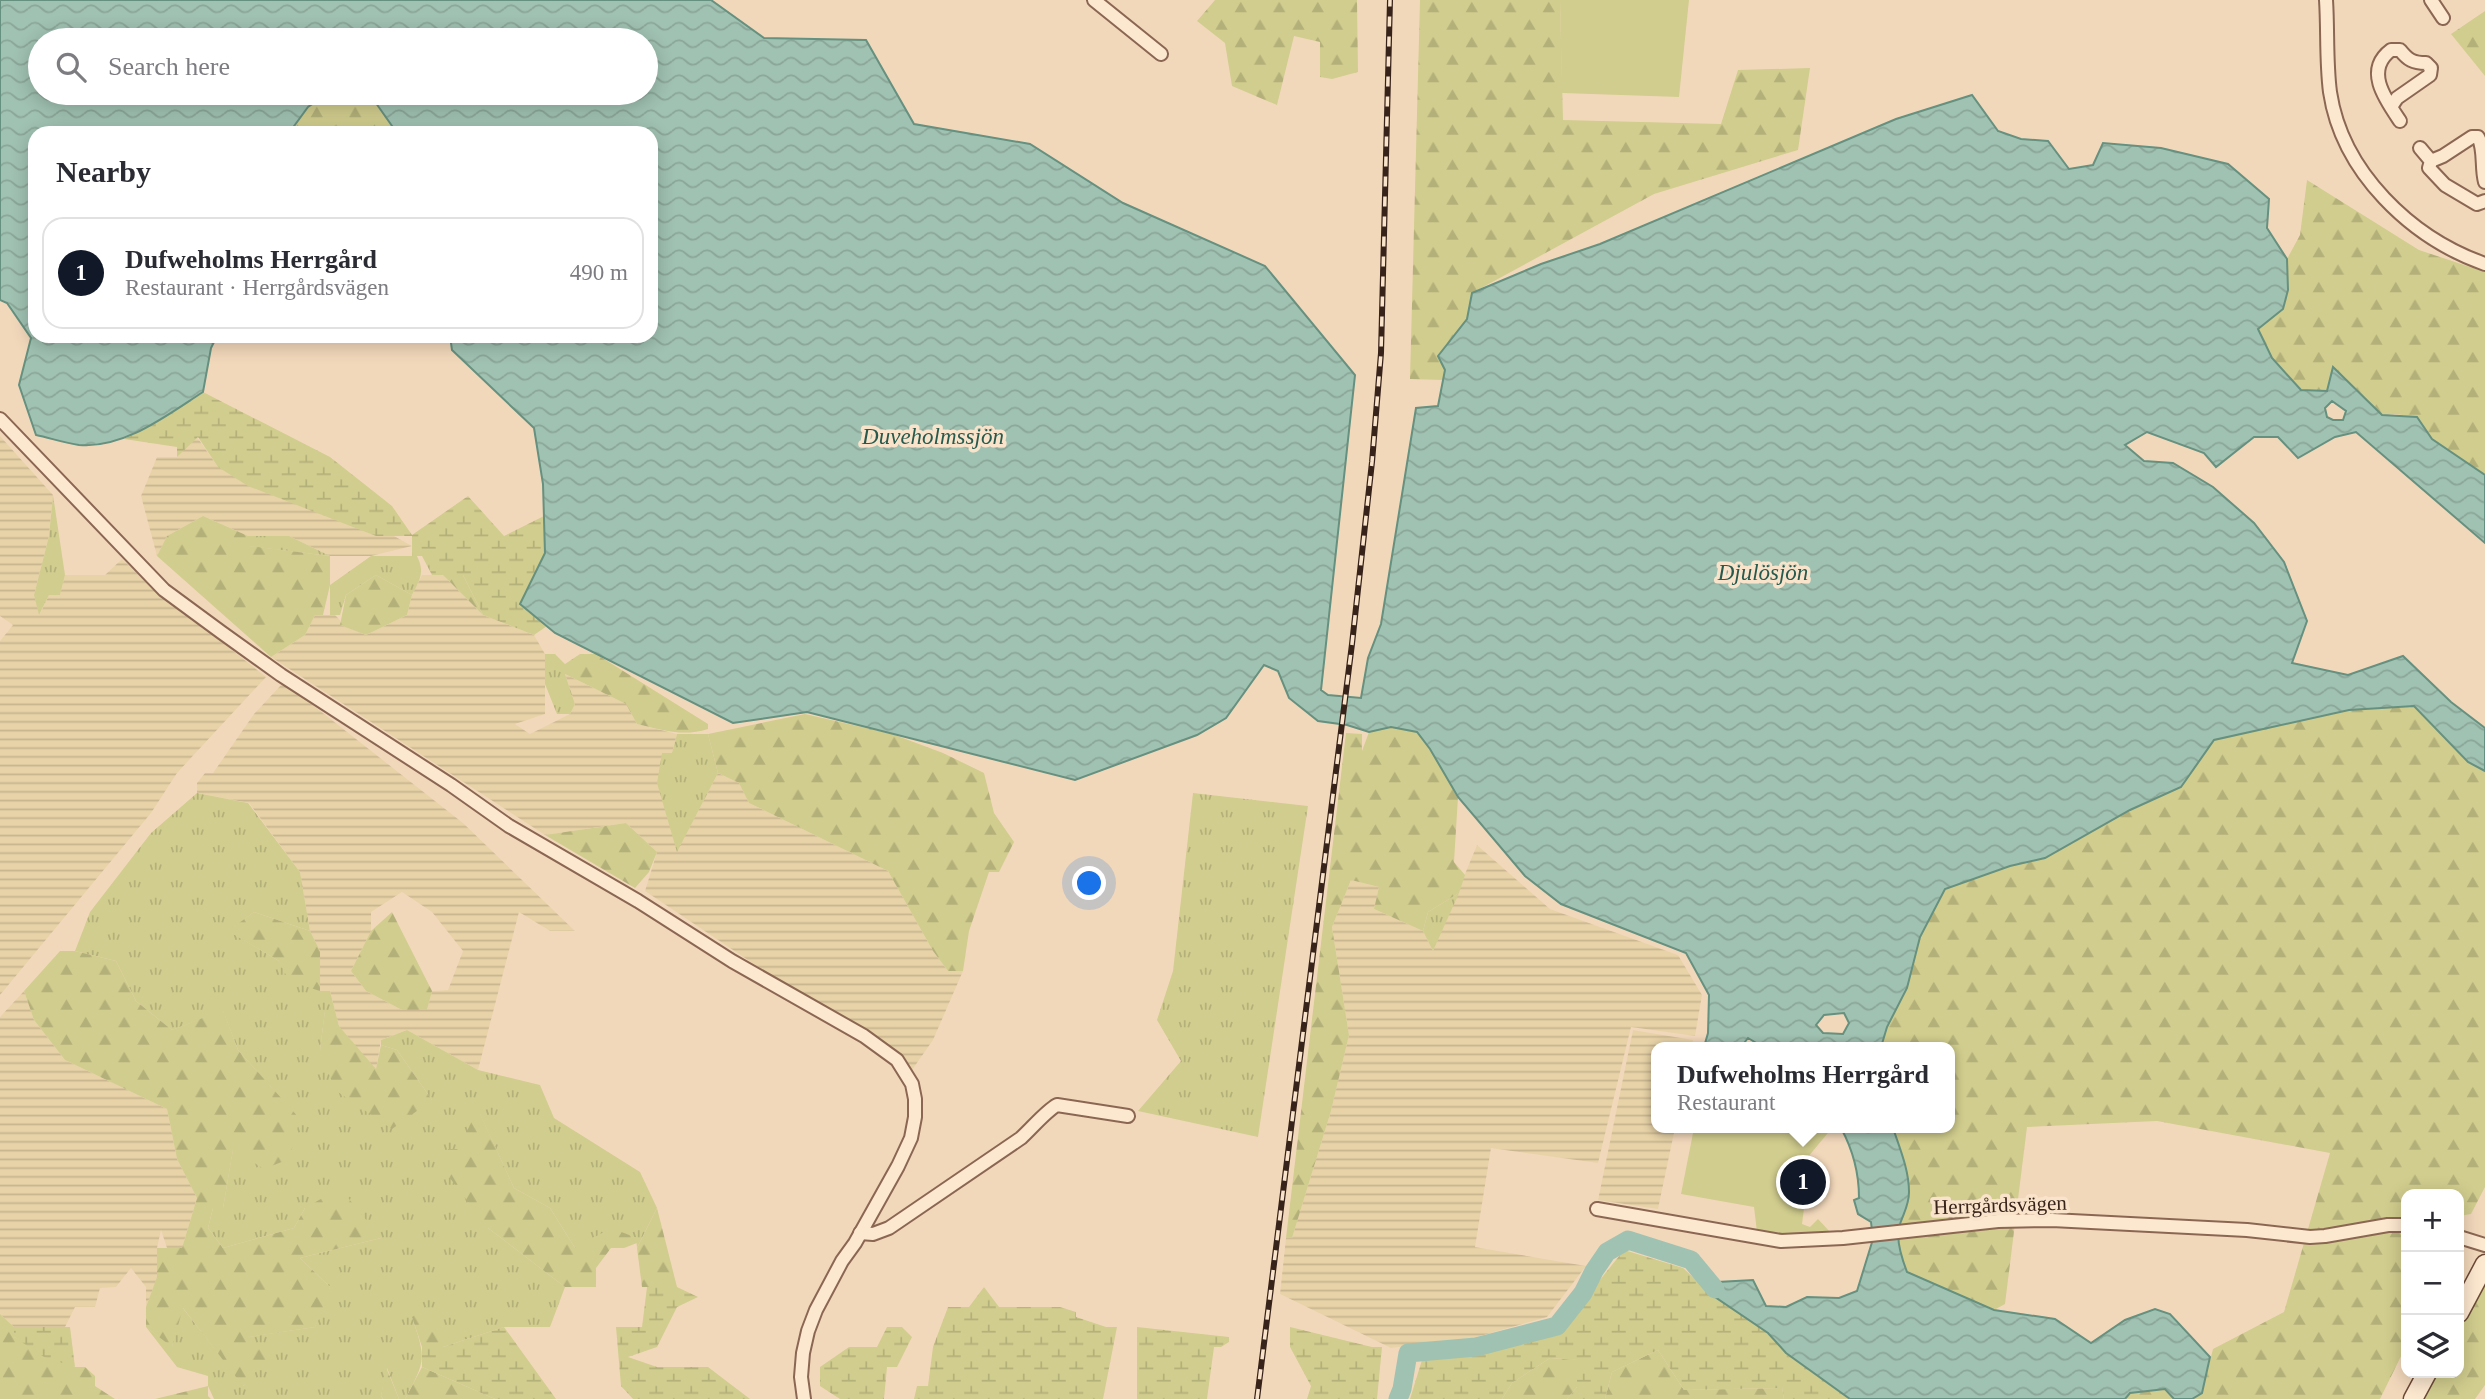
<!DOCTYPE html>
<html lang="en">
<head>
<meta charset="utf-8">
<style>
  body { margin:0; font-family:Georgia,serif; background:#f2f2f3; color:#2b2b33 }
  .controls { position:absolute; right:21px; bottom:21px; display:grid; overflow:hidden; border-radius:14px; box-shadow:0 4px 18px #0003 }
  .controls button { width:63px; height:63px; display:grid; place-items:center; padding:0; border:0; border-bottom:2px solid #e1e1e2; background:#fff; color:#2b2b33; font:35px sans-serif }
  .you { position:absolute; left:1090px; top:884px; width:24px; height:24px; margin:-18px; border:5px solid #fff; border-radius:50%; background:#1a73e8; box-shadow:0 0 0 10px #1a73e833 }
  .badge { display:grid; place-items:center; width:46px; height:46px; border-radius:50%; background:#111827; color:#fff; font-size:23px; font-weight:700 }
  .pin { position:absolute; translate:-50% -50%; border:4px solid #fff; box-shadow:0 2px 7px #0006 }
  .popup { position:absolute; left:1651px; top:1042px; width:304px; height:91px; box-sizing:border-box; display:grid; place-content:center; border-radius:14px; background:#fff; filter:drop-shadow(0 2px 5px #0005); font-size:23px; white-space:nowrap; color:#7c7c81 }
  .popup b { font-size:26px; color:#2b2b33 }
  .popup::after { content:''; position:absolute; left:50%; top:100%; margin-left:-14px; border:14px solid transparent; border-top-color:#fff }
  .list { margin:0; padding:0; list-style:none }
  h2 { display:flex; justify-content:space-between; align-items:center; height:91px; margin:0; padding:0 28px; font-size:30px }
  h2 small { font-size:23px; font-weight:400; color:#7c7c81 }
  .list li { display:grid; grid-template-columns:46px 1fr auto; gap:21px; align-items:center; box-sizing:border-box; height:112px; margin:0 14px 14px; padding:0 14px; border:2px solid #e1e1e2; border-radius:21px }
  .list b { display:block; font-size:26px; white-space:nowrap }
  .list p { margin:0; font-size:23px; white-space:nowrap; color:#7c7c81 }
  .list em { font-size:23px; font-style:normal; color:#7c7c81 }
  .icon { flex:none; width:38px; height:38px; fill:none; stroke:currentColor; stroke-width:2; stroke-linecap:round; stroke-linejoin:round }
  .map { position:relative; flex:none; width:2485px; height:1399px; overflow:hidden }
  .search { position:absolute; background:#fff; box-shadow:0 4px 18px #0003; left:28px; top:28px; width:630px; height:77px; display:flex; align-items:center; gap:18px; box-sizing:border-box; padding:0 24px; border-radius:38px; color:#7c7c81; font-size:26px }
  .panel { position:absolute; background:#fff; box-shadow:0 4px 18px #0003; left:28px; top:126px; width:630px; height:217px; border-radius:21px }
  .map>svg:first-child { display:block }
  .farmland { fill:url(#farmland-rules); fill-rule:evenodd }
  .grass { fill:url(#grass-tufts) }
  .forest { fill:url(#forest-firs) }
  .wetland { fill:url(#wetland-marsh) }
  .park { fill:#d1cd8e }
  .water { fill:url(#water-waves); stroke:#66907f; stroke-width:2; fill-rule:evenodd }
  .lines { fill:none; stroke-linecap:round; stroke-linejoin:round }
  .river { stroke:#a0c2b2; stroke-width:19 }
  .street-casing { stroke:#8b6753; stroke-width:16 }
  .secondary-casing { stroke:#6c4937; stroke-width:21 }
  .street { stroke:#fce7cf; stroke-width:12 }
  .secondary { stroke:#fce7cf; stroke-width:18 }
  .rail-casing { stroke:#38231a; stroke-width:6 }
  .rail { stroke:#f9e4cb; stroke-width:3.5; stroke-dasharray:10; stroke-linecap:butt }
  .labels { text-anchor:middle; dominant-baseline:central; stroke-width:7; stroke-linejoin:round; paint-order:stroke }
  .street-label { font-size:21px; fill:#38231a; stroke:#f9e4cb }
  .water-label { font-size:23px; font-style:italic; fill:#275a4e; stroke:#f9e4cb }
</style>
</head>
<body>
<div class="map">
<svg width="2485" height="1399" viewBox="0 0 2485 1399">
  <defs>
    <pattern id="farmland-rules" width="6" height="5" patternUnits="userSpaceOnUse" patternTransform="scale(1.75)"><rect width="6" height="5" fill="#e8d3a8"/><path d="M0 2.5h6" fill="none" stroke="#c8b590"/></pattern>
    <pattern id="grass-tufts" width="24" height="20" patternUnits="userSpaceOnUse" patternTransform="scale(1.75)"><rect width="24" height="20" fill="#d1cd8e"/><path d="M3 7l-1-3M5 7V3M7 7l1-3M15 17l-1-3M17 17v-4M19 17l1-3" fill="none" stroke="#b4b07a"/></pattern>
    <pattern id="forest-firs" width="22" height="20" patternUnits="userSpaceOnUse" patternTransform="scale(1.75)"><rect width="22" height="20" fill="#d1cd8e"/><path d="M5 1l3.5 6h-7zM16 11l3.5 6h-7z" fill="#b4b07a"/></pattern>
    <pattern id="wetland-marsh" width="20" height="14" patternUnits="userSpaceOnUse" patternTransform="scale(1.75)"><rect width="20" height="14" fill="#d1cd8e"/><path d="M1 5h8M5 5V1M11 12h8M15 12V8" fill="none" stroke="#b4b07a"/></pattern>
    <pattern id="water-waves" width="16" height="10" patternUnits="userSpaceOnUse" patternTransform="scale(1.75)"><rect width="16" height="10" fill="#a0c2b2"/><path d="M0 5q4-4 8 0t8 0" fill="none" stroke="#8ba698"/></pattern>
  </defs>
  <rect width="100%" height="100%" fill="#f2d8bb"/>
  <g class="farmland">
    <path d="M0,436l53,59 -4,41 -15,59 6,19 9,-19h11l5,-20h40l17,-16 25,24 119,94 -89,96 -26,40 -151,182v-354l13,-16 -13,-9z"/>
    <path d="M197,437l21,30 158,69h18l18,10 -41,10h-41l-41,-20h-41l-45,-20 -36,20 -10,20 -16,-60 16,-39h20z"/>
    <path d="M422,575h21l40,40 51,20 11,19v60l-30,10 15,10 40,-20 5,-10 -10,-30 61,30 11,20 40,10 -5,19 5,98 41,-78 21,10 10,20 139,68 45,80 15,20h15l-30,69 -21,30 -267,-179 12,-39 -31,-29 -81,12 -274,-178 34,-22 10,-20h20l5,5 1,5 25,10 41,-20 5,-20z"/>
    <path d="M282,684l18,11 163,128 112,108h-25l-31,-19 -41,158 -71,-40 -26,10 -5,30 -36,-40 -10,-39h-10v-40l-10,-20 -10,-59 -51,-69 -52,-10v-10l8,-10h8l41,-59zM402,892l30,20 31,39 -15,39 -16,1 -5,19h-25l-36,-19 -15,-20 20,-40v-19z"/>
    <path d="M1477,845l73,64 128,46 24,40 -7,41 -64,-9 -33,136 -107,-15 -16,99 111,19 -39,51 -74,21 -82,10 -111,-54 6,-56h6l39,-127 18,-76 -17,-108 19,-47 28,7 -5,22 49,22 10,20z"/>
    <path d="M24,991l10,29 31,40 102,49 10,50 20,39 -15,50h-15l-6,-18 -4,18v30l-11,29v-20l-15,-19 -15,19 -16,1 -5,19h-20l-10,20h-51l-14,-13v-297z"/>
    <path d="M1633,1030l60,10 -1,7h-36v81h19l-17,81 -60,-9z"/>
  </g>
  <g class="grass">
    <path d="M53,495l12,80 -5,20h-11l-10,20 -5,-20 15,-59z"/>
    <path d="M248,536h41l41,20 -82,-10z"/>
    <path d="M371,556h46c8,16 3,24 -5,39l-36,-20 -30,20 -6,20h-10v-30z"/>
    <path d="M545,654h10l10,10v10l10,30 -5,10h-13l-12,-30z"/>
    <path d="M677,734h31l10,39 -41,79 -20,-69 5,-30h10z"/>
    <path d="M197,793l51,10 52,69 10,59 -56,-19 -25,19 50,30 41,30h10l10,39 -15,-19 -5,39 112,50 -35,-50 -16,-5v-5l26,-10 71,40 62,15 14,33 86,54 17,36 -20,40 -1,-10 -61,10 -25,-40 -36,-20 -36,-78 10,118 77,59 -15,40h-46l-61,20v-20l-31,-10c14,42 14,43 -7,82h-6l-12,-31 -6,28 2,3h-169l-6,-13v-10l-31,-9 -31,-40 26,19 10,-39 62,79 4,-49 67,-10 15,-40 -30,-29 81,-20 -76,-30 -11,20 -71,20 -15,-20 5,-20h10l10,-59 66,-30 -61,-69 -15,-39 -51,19 -36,-29 -20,-40 -41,-10 15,-39 61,-79z"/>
    <path d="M1193,793l115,13 -50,331 -120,-26 43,-50 -24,-41 16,-49z"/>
    <path d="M1459,893l-26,58 -10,-20 5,-19z"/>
  </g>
  <g class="forest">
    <path d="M1215,0h142l1,72 -26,7 -12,-2v-35l-26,-6 -17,69 -45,-19 -7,-43 -28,-22z"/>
    <path d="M1420,0h140l3,120 158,4 17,-54 72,-2 -12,82 -144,44 -182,99 -5,26 -29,37 7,14 -2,10 -33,-1z"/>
    <path d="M2485,11v65l-34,-42z"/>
    <path d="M328,93h34l9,3 26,37h-109l20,-26z"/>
    <path d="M2307,180l112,70 66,22v203l-53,-36 -15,-22 -22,-3 -13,1 -49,-47 -6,23 -26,-1 -29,-32 -15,-29 26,-20 5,-19 -1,-31 13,-24z"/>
    <path d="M203,516l45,20 1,10 81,10v29l-7,30h-8l-10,20 -34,22 -114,-101 10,-20z"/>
    <path d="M376,575l36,20 -5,20 -41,20 -26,-10 6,-30z"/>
    <path d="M443,575h20l20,40z"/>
    <path d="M580,654h16l112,70v5c-25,8 -46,1 -71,-5l-11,-20 -61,-30v-10z"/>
    <path d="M2414,706l54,56 17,9v416l-14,27 -12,2v-22h-53v152l-26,53h-188l10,-7 11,-43 71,-37 46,-159 -173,-32 -130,6 -22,177 -11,6 -88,-38c-4,-13 -11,-35 -6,-48 4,-12 9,-19 9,-32 0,-22 -9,-43 -16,-64h57v-81h-69l6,-20 20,-39 13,-51 25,-49 65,-22 35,-8 85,-48 51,-23 33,-47 135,-30z"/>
    <path d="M805,714l87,20 51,19 41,20 10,40 20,29 -15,30h-10l-20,59 -6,40h-15l-15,-20 -45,-80 -139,-68 -10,-20 -21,-10 -10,-39z"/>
    <path d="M1391,727l26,5 13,17 28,48 -4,65 11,13 -6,18 -31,19 -5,19 -49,-22 5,-22 -28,-7 -19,47 17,108 -18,76 -39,127h-6l60,-505 16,1v17l7,-19z"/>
    <path d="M626,823l31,29 -8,20 -14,16 -90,-53z"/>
    <path d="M254,912l56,19 10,20v40l-31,-10 -10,-20 -51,-30z"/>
    <path d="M392,912l40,79 -5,19h-25l-36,-19 -15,-20 20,-40z"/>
    <path d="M60,951h15l41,10 20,40 36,29 51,-20 15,40 62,69 -11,40 -25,10 -31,-19 -10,58h-10l-5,20 15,20 71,-20 11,-20 35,-20 41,50 -81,20 30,29 -5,20 -10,20 -66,10 20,20 -26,29 -60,-78 -11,39 -26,-20v-20l11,-30v-29h25l15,-50 -20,-39 -10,-50 -102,-49 -31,-40 -10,-29z"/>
    <path d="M325,1010l51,59 5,-24 16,5 35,50 -40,29 -57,-39 -15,-40z"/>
    <path d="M478,1109l36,79 36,20 25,40 36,-20 26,10v5l-13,5h-13l-15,20v19h-31l-77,-59 -45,-59 5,-20h10z"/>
    <path d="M657,1208l20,79h-35l-5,-39z"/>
    <path d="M2485,1276v109l-10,14h-58l15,-26h27v-49z"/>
    <path d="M427,1307l16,20v20h-21l-10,-30z"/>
    <path d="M0,1314l14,13v10l61,30h10l10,9v10l20,13h-115z"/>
    <path d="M1658,1350l26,40 98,-2 2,11h-179l7,-27z"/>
    <path d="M1550,1358l27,2v27l-10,12h-65l10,-16z"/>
    <path d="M386,1367l13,32h-16l-2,-3z"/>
    <path d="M422,1367l73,32h-90z"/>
    <path d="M208,1386v10l3,3h-56z"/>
    <path d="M2166,1389l8,10h-49l5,-6z"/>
  </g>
  <g class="wetland">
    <path d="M203,392l127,65 62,49 20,29 56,-39 36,40 40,-20 1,37 -25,51 27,22 -13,9 -51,-20 -20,-40h-31l-10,-19h-10v-20h-36l-128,-50 -30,-19 -20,-30 -21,20v-10l-53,-8 31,-16z"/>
    <path d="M1624,1250l59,18 32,29 53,36 18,20 64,46h-66l-2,-11 -98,2 -26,-40 -46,22 -7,27h-38l10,-12v-27l-27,-2 -38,25 -10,16h-92l12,-39 102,-16 34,-12z"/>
    <path d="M647,1287h30l21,10 -21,10 -20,40 -29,10 29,10h51l42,32h-117l-12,-13 -5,-59h26z"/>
    <path d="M984,1287l15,20h61l16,5v5l30,10h11l-14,72h-189l3,-13h11l5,-39 15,-40h21z"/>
    <path d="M14,1327h56l5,40 -31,-10 -30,-20z"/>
    <path d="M504,1327l52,72h-61l-73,-32v-20h21z"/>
    <path d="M887,1327h15l10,10 -15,30h-10l-3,32h-44l-20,-13v-19l29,-20h28z"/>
    <path d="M1137,1327l92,10v5l-8,5h-7l-7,52h-70z"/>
    <path d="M1290,1327l82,20h10l-5,52h-70l4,-13 -21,-39z"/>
  </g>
  <g class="park">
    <path d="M1560,0h129l-10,97 -117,-4z"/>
    <path d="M1694,1128h138l-34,41 6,39 -2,16 8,3 8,-8 12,13 -8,3 -65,-3 -3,-25 -73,-13z"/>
  </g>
  <g class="water">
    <path d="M0,0h711l53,38 102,2 48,84 116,20 93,59 142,63 90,109 -34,315 7,5 33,3 7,-40 13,-34 35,-216 22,-2 7,-36 -7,-14 29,-37 5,-26 69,-29 59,-20 296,-125 76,-24 26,36 23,8 27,2 21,28 24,-4 10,-22 58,5 67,16 41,35 -2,29 20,31 1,31 -5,19 -25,20 14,29 29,32 26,1 6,-24 49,48 35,2 15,22 53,36v68l-129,-111 -21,5 -37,21 -20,-21h-24l-38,30 -12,-14 -57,-21 -22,13 19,16 29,2 40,24 41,36 30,39 23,59 -15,42 56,12 55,-19 48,46 34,26v43l-17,-9 -54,-56 -65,4 -135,30 -33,47 -51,23 -85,48 -35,8 -65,23 -25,48 -13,51 -20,39 -6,20h-118l-15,-9 -7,9h-37l4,-14 1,-38 -23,-42 -125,-49 -36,-28 -67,-79 -28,-48 -13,-17 -26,-5 -22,5 -22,-7 -29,-4 -29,-23 -11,-27 -14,-6 -38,53 -29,17 -122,45 -268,-68 -74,11 -178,-90 -35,-29 25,-51 -2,-69 -9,-56 -82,-78 -2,-14h201v-203h-254l-26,-37 -9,-3h284v-53h-606v53h288l-20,14 -19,26h-254v203h182l-6,12 -8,44c-36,23 -79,57 -124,53 -14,-2 -29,-7 -43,-10l-17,-50 12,-47 -24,-35 -7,-3zM2332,401l14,10 -3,9h-10l-6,-3 -2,-9zM1844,1013l5,10 -6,11 -20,-1 -7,-8 8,-10z"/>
    <path d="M1841,1128h52c7,21 16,42 16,64 0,13 -5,20 -9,32 -5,13 2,35 7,48l87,38 61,9 36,24 34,-23 30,-11 15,5 40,43 -8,36 -10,6h-18l-9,-10 -35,4 -5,6h-275l-64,-46 -18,-20 -53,-36 3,-15 35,-2 13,26 20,1 21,-10 32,1 18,-7 16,-52 -2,-17 -13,-8 -4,-14 5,-2c0,-26 -6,-48 -18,-70z"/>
  </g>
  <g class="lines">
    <path class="river" d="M1398,1399l4,-10 6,-36 68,-6 81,-21 26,-33 11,-22 13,-19 21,-12 63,20 24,29"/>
    <g class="street-casing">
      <g id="street">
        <path d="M1094,0l67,54"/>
        <path d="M2326,0c2,30 0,61 4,92 12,80 81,146 155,172"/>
        <path d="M2431,0l12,18"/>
        <path d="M2391,107l6,-9 33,-23 1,-7 -5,-5c-13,0 -18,-3 -26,-13h-9c-27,20 -6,49 9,71"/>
        <path d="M2420,148l11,13 -2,7 16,17 32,19 8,-3"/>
        <path d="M2431,161l12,-5 29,-19h6c7,12 3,31 7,45"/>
        <path d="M0,419l164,171 57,42 60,43 170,110 58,41 129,75 94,60 132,75 33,24 15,24 3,15v18l-4,21 -13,28 -43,77 -13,18 -26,49 -8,21 -5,22 -2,24 3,22"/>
        <path d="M1597,1209l184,32 62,-3 155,-17 54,-1 195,10 63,7 15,-1 63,-11h18"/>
        <path d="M860,1233l13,1 16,-6 132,-90c11,-10 25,-27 36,-33l71,11"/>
        <path d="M2459,1237l26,8"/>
      </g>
    </g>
    <g class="secondary-casing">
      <g id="secondary">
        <path d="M2459,1313l26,-49"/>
        <path d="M2413,1399l14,-26"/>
      </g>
    </g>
    <use href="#street" class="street"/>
    <use href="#secondary" class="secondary"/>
    <g class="rail-casing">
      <path id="rail" d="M1257,1399l95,-755 20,-182 9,-109 9,-353"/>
    </g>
    <use href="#rail" class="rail"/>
  </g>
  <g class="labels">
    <g class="street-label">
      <text transform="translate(2000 1205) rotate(-2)">Herrgårdsvägen</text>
    </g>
    <g class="water-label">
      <text x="933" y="436">Duveholmssjön</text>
      <text x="1763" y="572">Djulösjön</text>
    </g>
  </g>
</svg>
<div class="controls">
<button>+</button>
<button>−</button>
<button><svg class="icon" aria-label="layers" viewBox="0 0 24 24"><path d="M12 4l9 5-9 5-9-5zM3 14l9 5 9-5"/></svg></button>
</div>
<div class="you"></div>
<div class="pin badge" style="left:1803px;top:1182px">1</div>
<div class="popup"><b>Dufweholms Herrgård</b>Restaurant</div>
<div class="search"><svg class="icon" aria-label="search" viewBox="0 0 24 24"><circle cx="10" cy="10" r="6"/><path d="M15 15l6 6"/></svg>Search here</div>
<section class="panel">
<h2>Nearby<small></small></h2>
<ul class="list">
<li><span class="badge">1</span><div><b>Dufweholms Herrgård</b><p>Restaurant · Herrgårdsvägen</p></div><em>490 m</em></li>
</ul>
</section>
</div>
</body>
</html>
